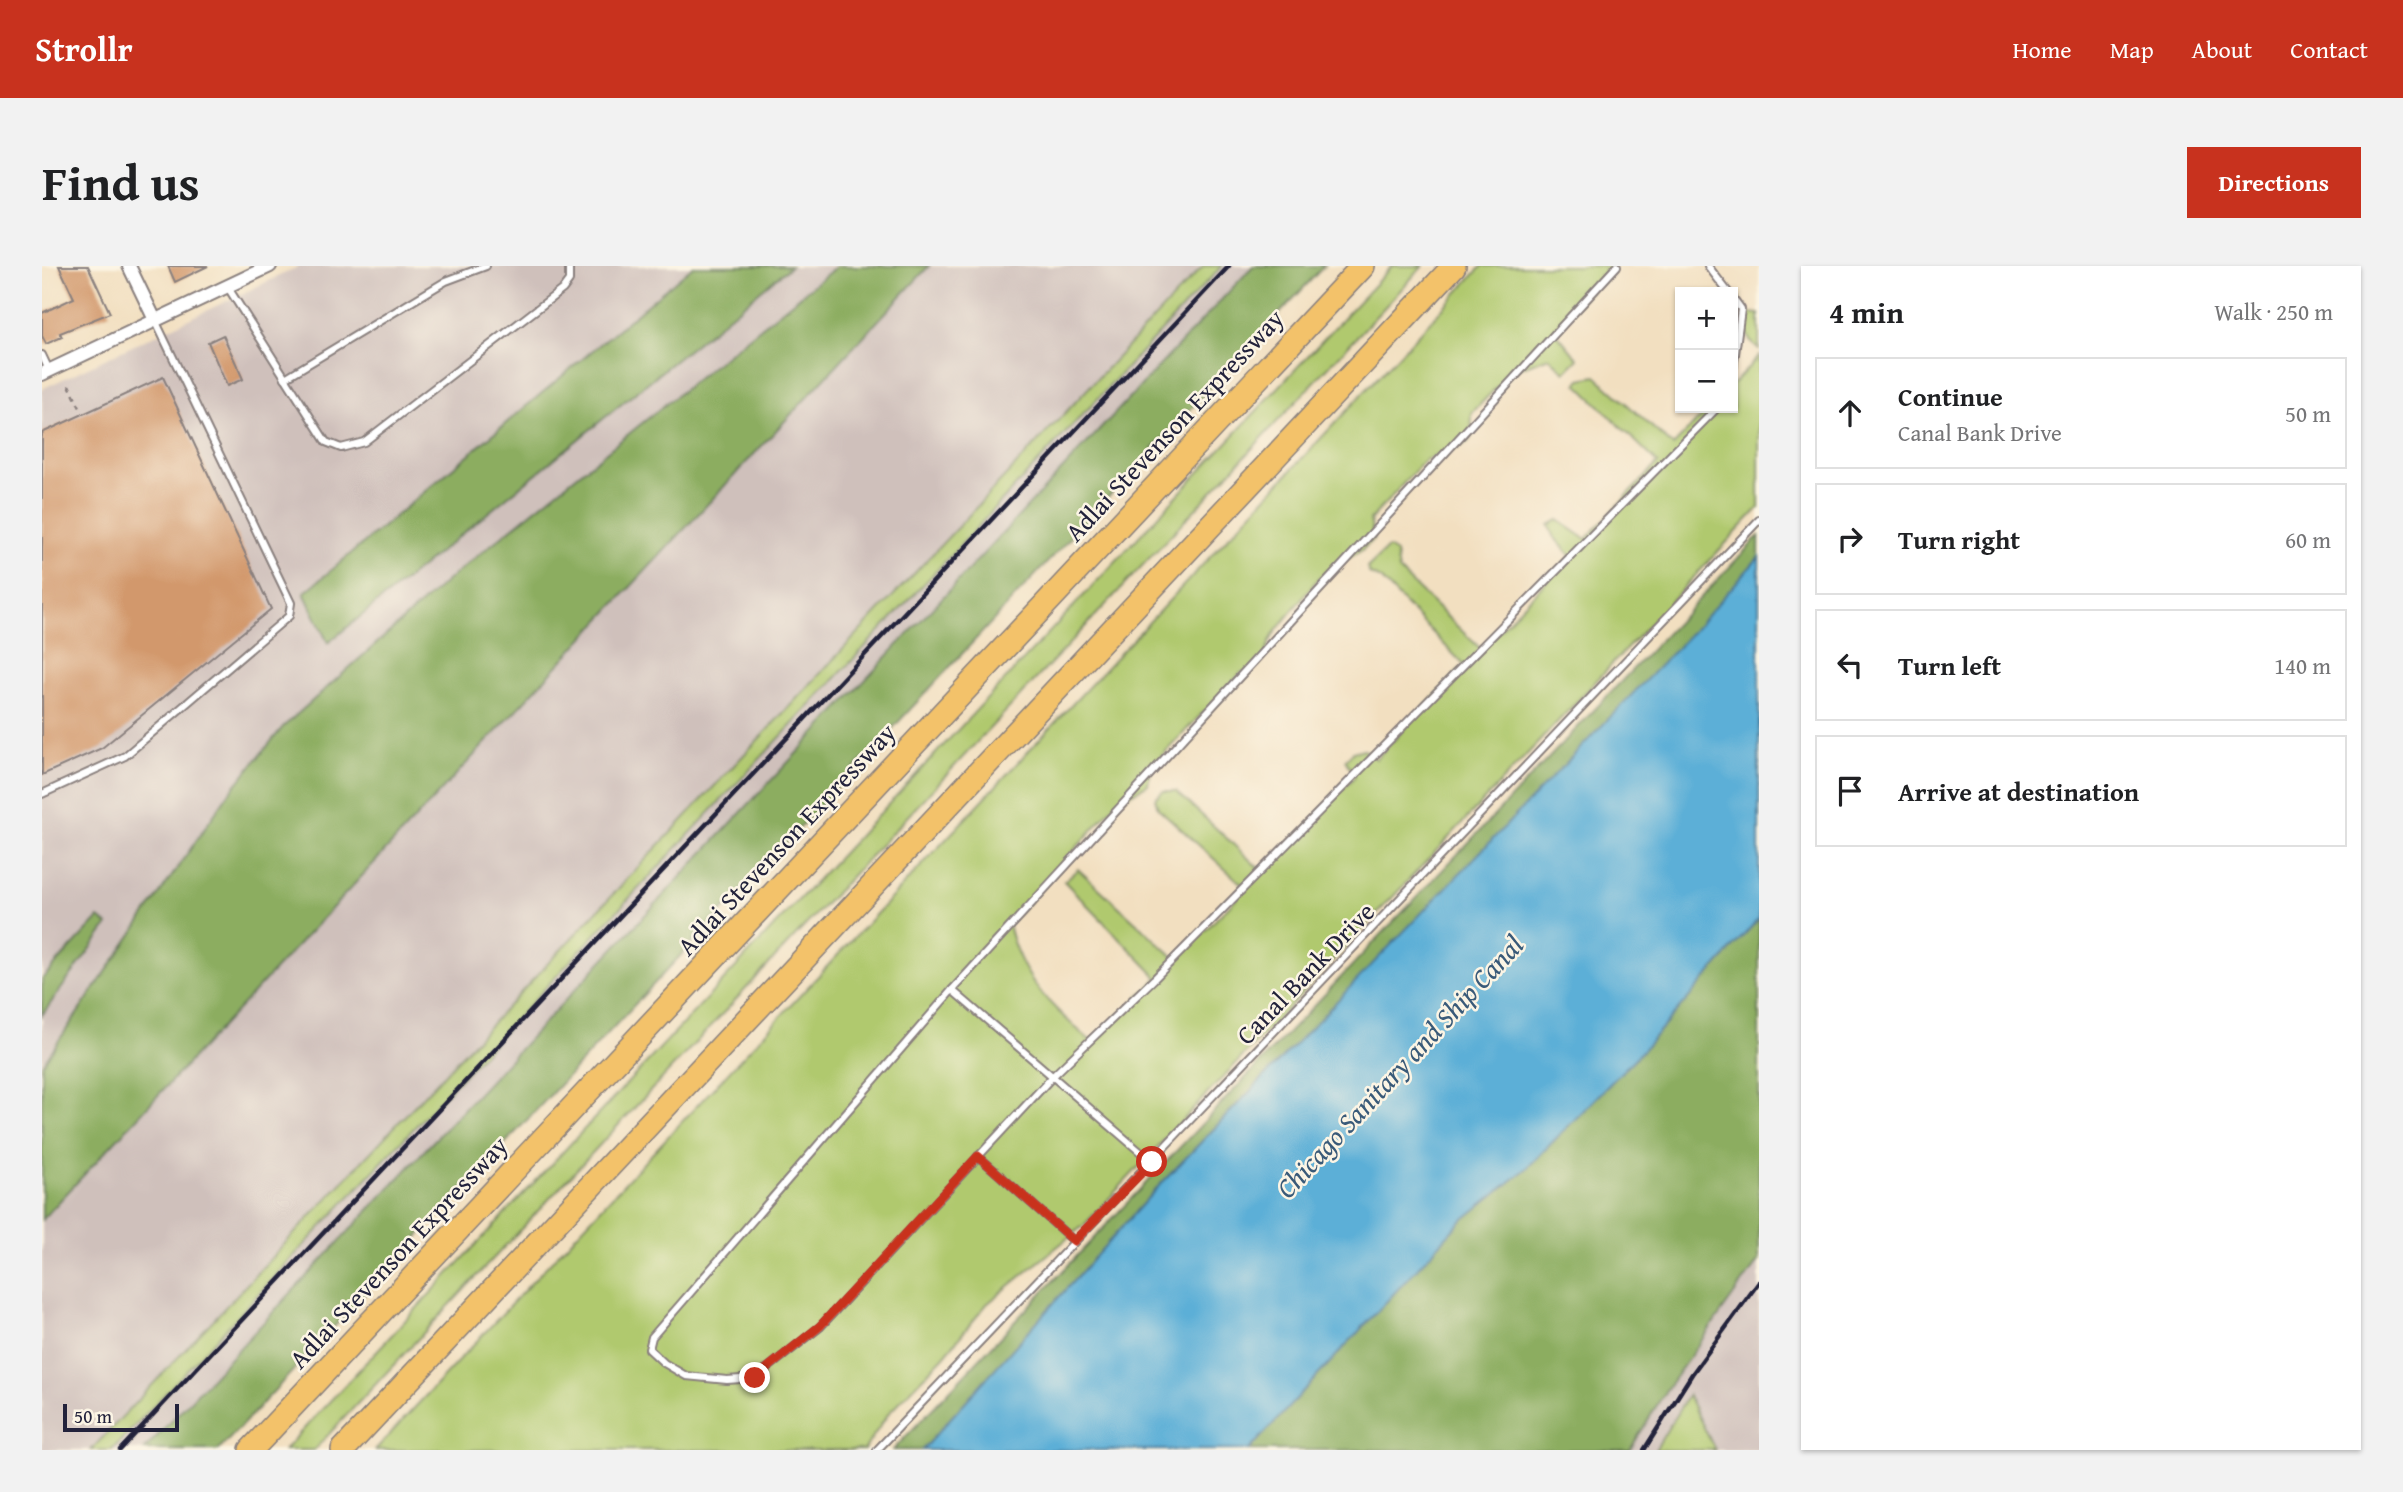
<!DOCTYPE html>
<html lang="en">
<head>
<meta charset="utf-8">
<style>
  body { margin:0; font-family:"Gentium Book Plus",serif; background:#f2f2f2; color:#202124 }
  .controls { position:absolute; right:21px; top:21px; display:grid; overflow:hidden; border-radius:0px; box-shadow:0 2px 5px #0004 }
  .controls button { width:63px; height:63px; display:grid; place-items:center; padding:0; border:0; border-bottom:2px solid #e0e0e0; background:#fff; color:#202124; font:35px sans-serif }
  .scale { position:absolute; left:21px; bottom:18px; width:116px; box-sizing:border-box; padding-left:7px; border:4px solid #22223b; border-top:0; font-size:19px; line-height:24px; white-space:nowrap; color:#22223b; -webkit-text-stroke:5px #fcf5e5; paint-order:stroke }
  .stop { position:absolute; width:21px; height:21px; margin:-16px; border:5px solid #c8321e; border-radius:50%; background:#fff }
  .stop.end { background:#c8321e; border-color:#fff; box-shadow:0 2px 7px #0008 }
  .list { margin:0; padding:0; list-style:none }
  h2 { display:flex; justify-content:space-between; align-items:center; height:91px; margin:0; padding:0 28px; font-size:30px }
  h2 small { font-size:23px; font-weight:400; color:#757577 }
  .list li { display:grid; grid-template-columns:46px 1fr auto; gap:21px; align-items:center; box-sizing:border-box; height:112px; margin:0 14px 14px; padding:0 14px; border:2px solid #e0e0e0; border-radius:0px }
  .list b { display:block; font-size:26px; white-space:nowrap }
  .list p { margin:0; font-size:23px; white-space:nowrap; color:#757577 }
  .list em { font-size:23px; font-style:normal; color:#757577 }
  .icon { flex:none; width:38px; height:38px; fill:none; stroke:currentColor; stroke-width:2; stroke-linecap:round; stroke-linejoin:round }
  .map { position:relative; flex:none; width:1717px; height:1184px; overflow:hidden; border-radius:0px }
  header { display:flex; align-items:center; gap:42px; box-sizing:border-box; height:98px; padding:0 35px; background:#c8321e; color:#fff }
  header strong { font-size:33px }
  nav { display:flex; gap:38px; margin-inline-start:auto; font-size:24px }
  .intro { display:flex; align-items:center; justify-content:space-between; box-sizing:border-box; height:168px; padding:0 42px }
  h1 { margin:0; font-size:49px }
  .button { padding:18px 32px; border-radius:0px; background:#c8321e; color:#fff; font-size:24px; font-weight:700 }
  main { display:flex; gap:42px; padding:0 42px }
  aside { flex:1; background:#fff; border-radius:0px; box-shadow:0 2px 5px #0004 }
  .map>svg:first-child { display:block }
  .industrial { fill:#cfc0bb }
  .green { fill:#b0c96e; stroke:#697654; stroke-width:2 }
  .forest { fill:#8cad61; stroke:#57684e; stroke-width:2 }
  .water { fill:#5bafd7; stroke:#3e6889; stroke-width:2 }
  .building { fill:#d2986c }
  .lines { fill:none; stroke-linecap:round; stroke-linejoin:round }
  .service-casing { stroke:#8a807e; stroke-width:10 }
  .minor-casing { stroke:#8a807e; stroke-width:16 }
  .motorway-casing { stroke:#8a807e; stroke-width:26 }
  .path { stroke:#8a807e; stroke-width:2.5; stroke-dasharray:5 5; stroke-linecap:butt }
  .service { stroke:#fff; stroke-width:6 }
  .minor { stroke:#fff; stroke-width:12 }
  .motorway { stroke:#f3c26a; stroke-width:23 }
  .rail { stroke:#22223b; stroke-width:4.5 }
  .route { stroke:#c8321e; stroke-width:9 }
  .labels { text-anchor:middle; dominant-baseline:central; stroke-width:5; stroke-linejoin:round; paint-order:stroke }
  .street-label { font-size:26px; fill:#22223b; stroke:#fcf5e5 }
  .water-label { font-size:28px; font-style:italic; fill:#395a79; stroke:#fcf5e5 }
</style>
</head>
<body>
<header>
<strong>Strollr</strong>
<nav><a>Home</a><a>Map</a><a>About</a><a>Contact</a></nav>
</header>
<div class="intro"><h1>Find us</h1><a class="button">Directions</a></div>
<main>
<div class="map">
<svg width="1717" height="1184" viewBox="0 0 1717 1184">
  <rect width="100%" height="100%" fill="#fcf5e5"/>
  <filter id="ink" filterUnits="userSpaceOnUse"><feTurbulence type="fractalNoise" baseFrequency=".0143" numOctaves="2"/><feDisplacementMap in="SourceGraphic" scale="14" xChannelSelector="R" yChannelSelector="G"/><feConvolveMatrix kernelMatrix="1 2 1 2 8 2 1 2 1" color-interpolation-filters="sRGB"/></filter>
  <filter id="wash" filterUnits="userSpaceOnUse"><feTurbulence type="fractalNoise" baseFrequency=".00686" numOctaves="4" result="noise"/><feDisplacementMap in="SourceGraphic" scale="28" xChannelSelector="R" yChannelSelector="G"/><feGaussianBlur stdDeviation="1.57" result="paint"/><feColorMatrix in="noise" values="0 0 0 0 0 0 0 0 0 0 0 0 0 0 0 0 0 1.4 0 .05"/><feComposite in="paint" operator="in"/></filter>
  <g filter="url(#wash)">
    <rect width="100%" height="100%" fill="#f2dfc0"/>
    <g class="industrial">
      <path d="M258,0h393l-389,326 24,51 463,-377h412l-1112,1184h-49v-1061z"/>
      <path d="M1180,0h31l-1109,1184h-32z"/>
      <path d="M1717,994v190h-44l-27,-54 -33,54h-25l36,-60z"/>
    </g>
    <g class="green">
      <path d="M1161,0h19l-1110,1184h-21z"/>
      <path d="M1350,0h31l-1109,1184h-30z"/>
      <path d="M1440,0h131l-59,64 24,29 -13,13 -16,-15 -37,14 -40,42 -1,25 -5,6 -41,16 -55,60 4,18c-19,21 -20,15 -40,28 -18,10 -41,45 -55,61 -19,22 -5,36 -38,46l-90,94 -3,17 -31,18 -109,123c14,55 42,81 84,117l66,-64 -94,-97 14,-12 99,91 69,-72 -88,-80 -3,-10 8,-7h13l87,81 92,-96 -10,-16 8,-8 10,-3 13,10 88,-94 -83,-86 -11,-5 -3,-6 21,-20 8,5 3,18 82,78 90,-93 -18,-20 -4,-11 9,-5 28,19 72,-76 -81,-79 4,-5 15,-3 77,70 37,-38h23v-24l26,-28v152l-675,717 -97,79 -43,52 -55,57 -25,37h-489z"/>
      <path d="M1708,47l9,1v35l-9,-8 -9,-21z"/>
      <path d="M1646,1129l27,55h-60z"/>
    </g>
    <g class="forest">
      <path d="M651,0h98l-463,377 -24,-50z"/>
      <path d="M795,0h92l-887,954v-155l187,-272 54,-66 167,-149z"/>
      <path d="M1211,0h71l-1105,1184h-75z"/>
      <path d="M1717,270v21l-64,73 -539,559 -234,261h-29z"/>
      <path d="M57,652l9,7 -66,90v-36z"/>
      <path d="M1717,652v342l-93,130 -36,60h-381l211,-228 67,-54 114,-116z"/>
    </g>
    <path class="water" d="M1717,291v361l-118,134 -114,116 -67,54 -211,228h-327l234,-261 538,-559z"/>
    <g id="blocks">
      <g class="building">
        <path d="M17,0h29l22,47 -50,20 2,4 -16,7 -4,-8v-23l32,-15z"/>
        <path d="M126,0h40l-33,16z"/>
        <path d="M181,69l20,44 -16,7 -19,-44z"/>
        <path d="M121,111l108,232 -169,139 -60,27v-342z"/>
      </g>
    </g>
  </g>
  <g filter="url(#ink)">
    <use href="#blocks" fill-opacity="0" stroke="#8a807e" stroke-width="2"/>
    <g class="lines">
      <g class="service-casing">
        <g id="service">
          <path d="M1575,0l-665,724 -300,347 -3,12 15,14 22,13 41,4 28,-2 65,-51 234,-252 100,-96 563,-571"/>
          <path d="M1666,0l20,26"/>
          <path d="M185,20l99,156 15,6 23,-6 199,-153 6,-8v-15"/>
          <path d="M1691,32l8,11 -8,60"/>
          <path d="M0,89l7,15"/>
          <path d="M243,112l161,-97 40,-15"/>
          <path d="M0,528l83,-38 164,-140 2,-13 -136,-283"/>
          <path d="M910,724l200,172"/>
          <path d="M936,890l96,85"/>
          <path d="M835,1184l882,-930"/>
        </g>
      </g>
      <g class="minor-casing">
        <g id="minor">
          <path d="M87,0l26,54"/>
          <path d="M0,108l228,-108"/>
        </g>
      </g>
      <g class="motorway-casing">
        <g id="motorway">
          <path d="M209,1184l1112,-1184"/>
          <path d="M301,1184l1111,-1184"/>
        </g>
      </g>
      <path class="path" d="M27,119l12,25"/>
      <use href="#service" class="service"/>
      <use href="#minor" class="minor"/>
      <use href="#motorway" class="motorway"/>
      <g class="rail">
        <path d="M78,1184l1109,-1184"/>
        <path d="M1602,1184l48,-76 67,-92"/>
      </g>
    </g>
  </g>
  <g class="lines" filter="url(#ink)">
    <path class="route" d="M713,1112l65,-52 158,-170 96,85 78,-79"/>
  </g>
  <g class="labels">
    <g class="street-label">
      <text transform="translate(1132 159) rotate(-47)">Adlai Stevenson Expressway</text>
      <text transform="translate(744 573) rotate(-47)">Adlai Stevenson Expressway</text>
      <text transform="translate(1263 707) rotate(-46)">Canal Bank Drive</text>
      <text transform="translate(356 986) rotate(-47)">Adlai Stevenson Expressway</text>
    </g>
    <g class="water-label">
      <text transform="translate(1357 800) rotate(-47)">Chicago Sanitary and Ship Canal</text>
    </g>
  </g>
</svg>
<div class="controls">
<button>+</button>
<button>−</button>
</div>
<div class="scale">50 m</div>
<div class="stop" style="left:1110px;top:896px"></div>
<div class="stop end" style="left:713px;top:1112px"></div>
</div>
<aside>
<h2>4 min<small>Walk · 250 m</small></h2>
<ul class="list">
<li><svg class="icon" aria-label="ahead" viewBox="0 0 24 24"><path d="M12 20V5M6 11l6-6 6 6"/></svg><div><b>Continue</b><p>Canal Bank Drive</p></div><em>50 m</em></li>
<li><svg class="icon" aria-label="right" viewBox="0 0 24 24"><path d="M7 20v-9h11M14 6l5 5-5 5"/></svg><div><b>Turn right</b></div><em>60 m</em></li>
<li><svg class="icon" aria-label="left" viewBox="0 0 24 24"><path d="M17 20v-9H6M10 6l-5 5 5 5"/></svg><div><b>Turn left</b></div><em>140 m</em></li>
<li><svg class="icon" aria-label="arrive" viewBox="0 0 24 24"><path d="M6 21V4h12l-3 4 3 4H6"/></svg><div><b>Arrive at destination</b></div></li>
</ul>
</aside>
</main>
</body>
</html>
